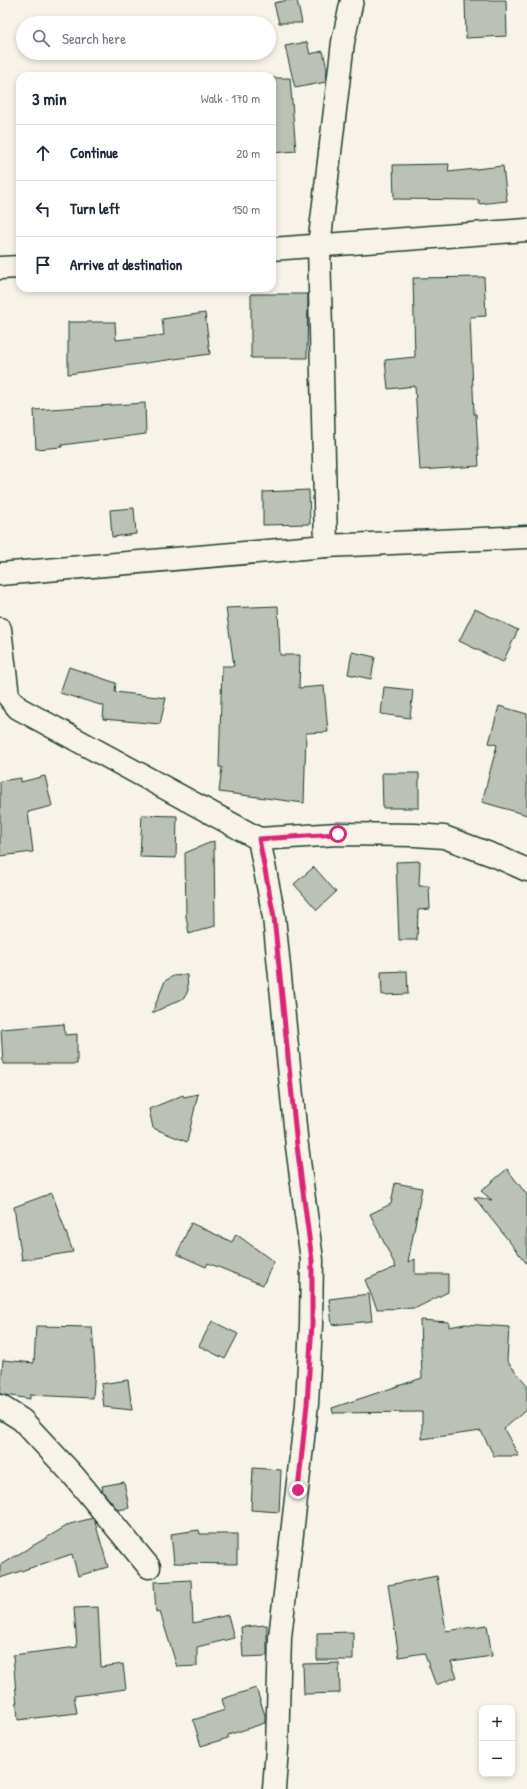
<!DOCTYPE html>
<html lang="en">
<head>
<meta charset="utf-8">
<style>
  body { margin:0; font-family:"Patrick Hand",sans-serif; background:#f2f2f3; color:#1f2937 }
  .controls { position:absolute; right:12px; bottom:12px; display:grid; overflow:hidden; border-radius:8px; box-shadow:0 2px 6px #0003 }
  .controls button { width:36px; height:36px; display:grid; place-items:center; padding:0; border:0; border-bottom:1px solid #e0e1e3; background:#fff; color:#1f2937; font:20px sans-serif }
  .stop { position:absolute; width:12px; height:12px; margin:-9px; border:3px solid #db2777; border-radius:50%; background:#fff }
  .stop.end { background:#db2777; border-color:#fff; box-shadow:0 1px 4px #0008 }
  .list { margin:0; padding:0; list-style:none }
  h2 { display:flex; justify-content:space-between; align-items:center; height:52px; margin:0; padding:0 16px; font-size:17px }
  h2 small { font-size:13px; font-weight:400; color:#747a83 }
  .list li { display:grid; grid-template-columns:26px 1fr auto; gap:12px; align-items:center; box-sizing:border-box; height:56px; padding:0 16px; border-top:1px solid #e0e1e3 }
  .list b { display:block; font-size:15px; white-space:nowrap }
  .list em { font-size:13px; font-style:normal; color:#747a83 }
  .icon { flex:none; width:22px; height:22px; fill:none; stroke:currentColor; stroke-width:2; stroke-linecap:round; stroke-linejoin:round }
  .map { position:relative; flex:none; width:527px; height:1789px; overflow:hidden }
  .search { position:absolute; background:#fff; box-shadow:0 2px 6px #0003; left:16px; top:16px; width:260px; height:44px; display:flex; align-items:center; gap:10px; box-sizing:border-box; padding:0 14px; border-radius:22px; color:#747a83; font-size:15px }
  .panel { position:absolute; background:#fff; box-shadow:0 2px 6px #0003; left:16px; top:72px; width:260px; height:220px; border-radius:12px }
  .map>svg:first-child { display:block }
  .building { fill:#bbc1b6; stroke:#1f3d34 }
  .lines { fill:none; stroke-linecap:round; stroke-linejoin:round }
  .minor-casing { stroke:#1f3d34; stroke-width:25 }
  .minor { stroke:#f7f3e8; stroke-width:22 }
  .route { stroke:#db2777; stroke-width:5 }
</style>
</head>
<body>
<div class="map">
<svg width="527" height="1789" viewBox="0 0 527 1789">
  <rect width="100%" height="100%" fill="#f7f3e8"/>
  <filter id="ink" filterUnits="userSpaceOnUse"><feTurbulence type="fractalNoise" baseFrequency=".025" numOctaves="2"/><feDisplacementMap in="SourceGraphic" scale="8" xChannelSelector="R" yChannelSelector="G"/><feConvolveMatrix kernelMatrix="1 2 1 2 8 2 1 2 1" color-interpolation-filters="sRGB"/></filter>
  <g filter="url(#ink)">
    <g class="building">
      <path d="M288,0h9l5,23h-23l-5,-20z"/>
      <path d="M465,0h41l1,36 -41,2z"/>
      <path d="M307,42l3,12 13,-3 4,18 -1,13 -31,6 -10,-42z"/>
      <path d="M272,78h18l6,73 -24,2z"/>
      <path d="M449,164l-1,8 55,-6 4,35 -28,3v-4l-85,-1 -1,-34z"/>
      <path d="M484,277l2,39 -16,1 4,97h2l3,52 -59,4 -5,-84 -27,3 -3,-29 30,-3 -2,-79z"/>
      <path d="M251,294h57l-1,64h-56z"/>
      <path d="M205,313l5,41 -142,20v-52h47l1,18 48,-5 -2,-16z"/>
      <path d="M145,403l1,31 -84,11v2l-26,2 -2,-39z"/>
      <path d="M309,490l1,34 -47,1v-33z"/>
      <path d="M134,508l2,26 -24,3 -2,-27z"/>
      <path d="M278,606l2,49h20l-1,33 25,-2 4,46 -22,1 -2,70 -85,-11 3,-25h-3l3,-101h12l-8,-58z"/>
      <path d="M475,609l43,21 -15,32 -44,-21z"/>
      <path d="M352,652l23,5 -4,22 -23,-5z"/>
      <path d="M69,667l47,16 -1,9 51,6 -6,26 -57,-5 1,-13 -44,-13z"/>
      <path d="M384,687l29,3 -3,28 -29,-4z"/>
      <path d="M499,706l28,8v101l-45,-13 15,-57 -8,-2z"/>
      <path d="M382,773h37v35h-36z"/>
      <path d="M45,776l7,30 -24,6 5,40 -33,4v-75l21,-3v4z"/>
      <path d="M142,815l35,1 -1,42 -36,-1z"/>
      <path d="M214,841l1,85 -26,8 -3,-18 -1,-63z"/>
      <path d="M420,861l-1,25h10l1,23 -12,1 -1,30h-18l-3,-78z"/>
      <path d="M314,867l22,25 -19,18 -23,-26z"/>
      <path d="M407,971l1,23 -26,1 -1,-23z"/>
      <path d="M187,975l1,15 -2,5 -4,4 -30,14 13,-32 8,-5z"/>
      <path d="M64,1024l1,11 12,-1v30h-74l-2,-35z"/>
      <path d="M198,1094l-11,48 -34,-14 -4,-19 34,-14 1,2z"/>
      <path d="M507,1169l20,26v69l-53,-67 18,3 -11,-9z"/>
      <path d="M395,1183l27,5 -14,74 7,-3v15h33v18l-32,16 -39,1 -12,-29 31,-13 -26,-53 21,-10z"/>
      <path d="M52,1193l21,59 -51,8 -8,-53z"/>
      <path d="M191,1223l41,19 4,-8 38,28 -11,23 -55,-22 -2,4 -29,-13z"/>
      <path d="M369,1294l3,27 -40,4 -3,-26z"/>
      <path d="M420,1320l29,2v5l16,-3 44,3 -2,34 20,24v24l-23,20 15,27h-25l-13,-25 -59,8v-27l-89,1 -1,-5 90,-30z"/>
      <path d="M212,1321l26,13 -13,25 -26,-13z"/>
      <path d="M36,1326l56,1 3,40 -2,31 -63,-3v4l-30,-5 3,-34 31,3z"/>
      <path d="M128,1380l4,30 -28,-3 -3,-23z"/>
      <path d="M253,1468l28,2 -2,42 -28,-2z"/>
      <path d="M124,1482l5,26 -11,2 -15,-18 -1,-6z"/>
      <path d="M93,1518l2,4 13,45 -30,9 -6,-22 -72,24v-13l70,-41z"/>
      <path d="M199,1530l1,4h37v30l-63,-1 -3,-29z"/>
      <path d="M437,1576l9,55 41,-6 5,31 -41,6 6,15 -21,8 -12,-32 -25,4 -11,-72z"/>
      <path d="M191,1580l2,43 35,-8 6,23 -37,9v19l-20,1 -17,-55 -4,1 -2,-31z"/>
      <path d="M98,1607l3,60 22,-3 3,25 -52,7 3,17 -59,7 -5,-65 64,-8 -3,-39z"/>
      <path d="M267,1625v31l-24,1 -2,-30z"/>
      <path d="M353,1632v28h-36v-27z"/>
      <path d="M339,1663l1,30 -36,1 -1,-30z"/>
      <path d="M256,1688l9,27v8l-37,12v3l-27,8 -8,-26 32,-10 -3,-11z"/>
    </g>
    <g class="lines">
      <g class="minor-casing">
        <g id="minor">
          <path d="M272,249l255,-19"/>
          <path d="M0,268l20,-1"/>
          <path d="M326,546l-7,-300 24,-204 9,-42"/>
          <path d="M0,574l326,-28 201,-9"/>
          <path d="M0,629l8,67 10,12 241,131 15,78 23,229 15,114 -1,64 -4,80 -27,233 -3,112 -3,40"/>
          <path d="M259,839l79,-5 77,1 29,2 54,20 29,13"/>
          <path d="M0,1406l22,14 51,55 76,92"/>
        </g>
      </g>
      <use href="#minor" class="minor"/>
    </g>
  </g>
  <g class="lines" filter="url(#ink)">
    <path class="route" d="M298,1490l9,-86 5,-80v-64l-15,-114 -23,-229 -15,-78 79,-5"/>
  </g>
</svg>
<div class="controls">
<button>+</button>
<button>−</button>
</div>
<div class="stop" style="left:338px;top:834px"></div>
<div class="stop end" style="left:298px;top:1490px"></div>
<div class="search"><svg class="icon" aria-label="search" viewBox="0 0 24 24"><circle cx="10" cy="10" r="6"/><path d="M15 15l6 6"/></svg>Search here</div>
<section class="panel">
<h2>3 min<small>Walk · 170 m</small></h2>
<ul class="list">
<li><svg class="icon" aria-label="ahead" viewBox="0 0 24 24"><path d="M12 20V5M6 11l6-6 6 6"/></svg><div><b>Continue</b></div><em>20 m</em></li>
<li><svg class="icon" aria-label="left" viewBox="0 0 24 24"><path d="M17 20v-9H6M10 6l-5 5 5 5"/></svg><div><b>Turn left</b></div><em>150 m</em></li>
<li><svg class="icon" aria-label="arrive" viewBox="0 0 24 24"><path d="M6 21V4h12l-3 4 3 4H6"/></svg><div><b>Arrive at destination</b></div></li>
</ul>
</section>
</div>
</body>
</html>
